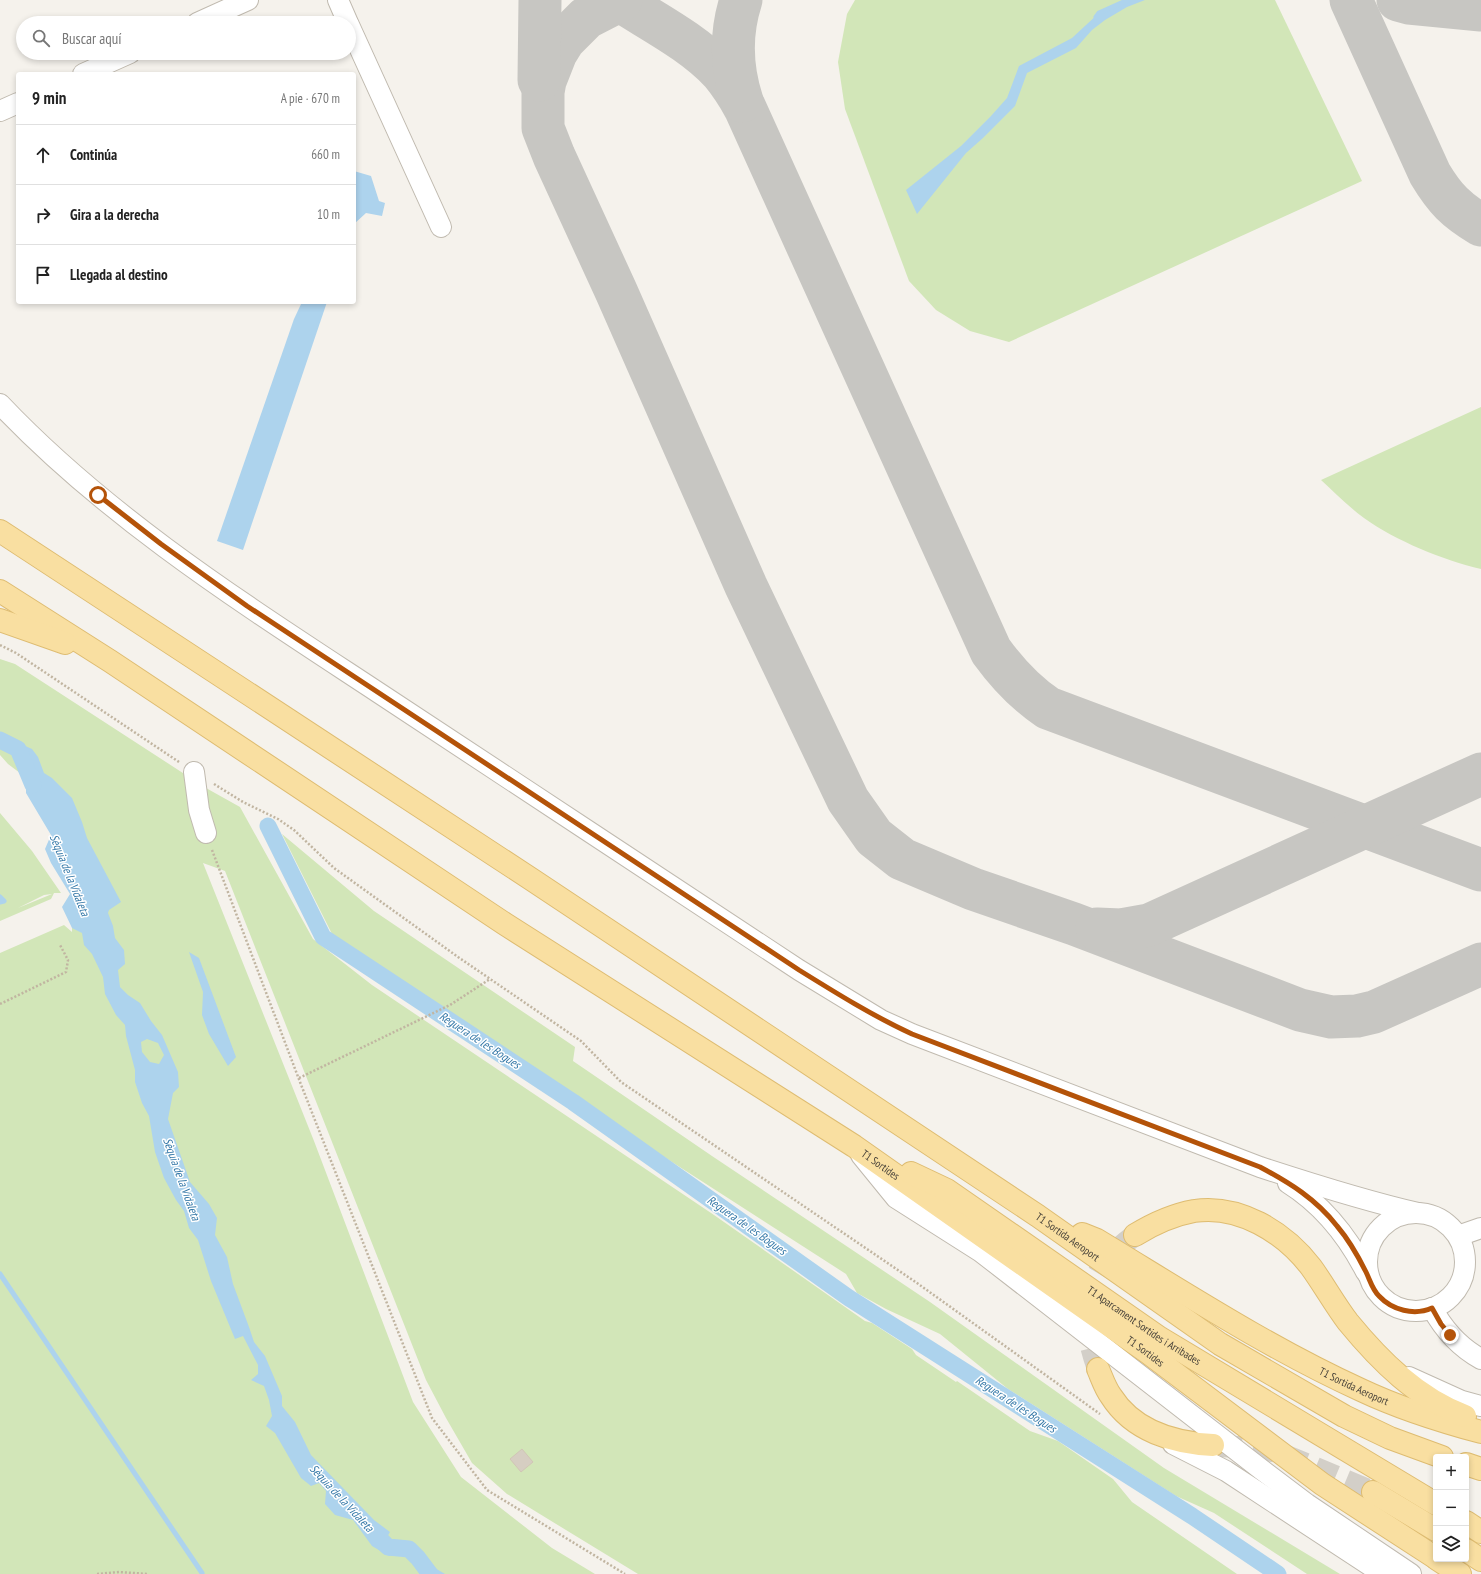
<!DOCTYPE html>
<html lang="es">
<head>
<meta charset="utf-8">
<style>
  body { margin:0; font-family:"PT Sans Narrow",sans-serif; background:#f2f2f2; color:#222 }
  .controls { position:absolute; right:12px; bottom:12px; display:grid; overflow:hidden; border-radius:4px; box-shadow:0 2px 6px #0003 }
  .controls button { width:36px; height:36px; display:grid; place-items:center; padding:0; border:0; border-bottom:1px solid #e0e0e0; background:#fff; color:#222; font:20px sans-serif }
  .stop { position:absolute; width:12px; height:12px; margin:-9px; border:3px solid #b45309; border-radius:50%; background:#fff }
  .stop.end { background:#b45309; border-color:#fff; box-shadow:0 1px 4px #0008 }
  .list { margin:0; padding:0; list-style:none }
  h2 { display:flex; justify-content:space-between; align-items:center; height:52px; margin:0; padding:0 16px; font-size:17px }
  h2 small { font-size:13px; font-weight:400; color:#767676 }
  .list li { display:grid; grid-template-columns:26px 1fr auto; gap:12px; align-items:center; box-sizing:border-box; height:60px; padding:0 16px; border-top:1px solid #e0e0e0 }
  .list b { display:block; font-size:15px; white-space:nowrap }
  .list em { font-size:13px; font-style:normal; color:#767676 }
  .icon { flex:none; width:22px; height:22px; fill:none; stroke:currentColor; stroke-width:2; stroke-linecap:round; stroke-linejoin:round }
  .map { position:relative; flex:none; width:1481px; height:1574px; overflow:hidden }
  .search { position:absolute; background:#fff; box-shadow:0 2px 6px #0003; left:16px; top:16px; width:340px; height:44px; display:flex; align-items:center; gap:10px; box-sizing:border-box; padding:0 14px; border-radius:22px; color:#767676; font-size:15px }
  .panel { position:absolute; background:#fff; box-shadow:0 2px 6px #0003; left:16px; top:72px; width:340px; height:232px; border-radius:4px }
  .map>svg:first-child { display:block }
  .green { fill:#d2e6b8; fill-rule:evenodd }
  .water { fill:#add3ed; fill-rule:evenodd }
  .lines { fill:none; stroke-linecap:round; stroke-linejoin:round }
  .stream { stroke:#add3ed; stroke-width:5 }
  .canal { stroke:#add3ed; stroke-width:17 }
  .taxiway { stroke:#c7c6c2; stroke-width:43 }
  .building { fill:#d6cec2; stroke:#d1c6b5 }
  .major-tunnel { stroke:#d3cfc8; stroke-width:22; stroke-dasharray:22 11; stroke-linecap:butt }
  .minor-casing { stroke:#c0baaf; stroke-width:22 }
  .major-casing { stroke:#debc71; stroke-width:24 }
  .path { stroke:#c1b5a1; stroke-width:2.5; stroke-dasharray:2 2; stroke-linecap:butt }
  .minor { stroke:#fff; stroke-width:20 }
  .major { stroke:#f9dfa1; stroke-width:22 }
  .route { stroke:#b45309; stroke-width:5 }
  .labels { text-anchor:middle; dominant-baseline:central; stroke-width:3; stroke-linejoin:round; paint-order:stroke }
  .street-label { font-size:11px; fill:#49433a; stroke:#fff }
  .water-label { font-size:12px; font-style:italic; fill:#3679a8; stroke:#fff }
</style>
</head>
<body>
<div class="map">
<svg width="1481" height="1574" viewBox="0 0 1481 1574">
  <rect width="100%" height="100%" fill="#f5f2ec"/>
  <g class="green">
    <path d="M855,0h420l87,181 -353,161 -39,-11 -34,-21 -27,-29 -64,-172 -7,-47 9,-48z"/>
    <path d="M1481,407v162c-38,-9 -85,-28 -117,-51 -15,-11 -29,-25 -43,-38z"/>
    <path d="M0,659l15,5 191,124 34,19 73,132 59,46 342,230 151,106 7,2 40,26 4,6 40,27 1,-1 73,50 28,10 55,38 19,23 105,72h-599l-131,-80 -35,-31 -26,-45 -20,-38 -201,-509 -22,-8 111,278 99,261 48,75 91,71 43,26h-595v-621l64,-28 8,7v-4l32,-29 -35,-89 -61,-46 -8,-9z"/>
    <path d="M0,813l32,38 29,42h-7l-3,6 -51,22zM52,894l-34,14 26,-13z"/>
    <path d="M282,834l92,77 201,136 -2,14 139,95 218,146 234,166 176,106h-33l-93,-61 -38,-17 -168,-107 -68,-55 -54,-25 -29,-16 -11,-19 -216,-139 -298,-201z"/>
  </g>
  <g class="water">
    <path d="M1129,0h16l-18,7 -22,13 -13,10 -16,18 -49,25 -12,33 -32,32 -17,15 -49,61 -11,-24 55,-44 30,-30 16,-18 12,-32 53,-28 27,-25z"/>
    <path d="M354,171l17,5 8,25 6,2 -3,13 -16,-3 -12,11z"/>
    <path d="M302,302h25l-84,248 -26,-9 77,-222z"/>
    <path d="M23,745l9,4 6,8 6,16 8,5 20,20 10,24 5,16 34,64 -12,8 -1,3 5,13 2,12 9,12 1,14 -7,6 2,17 8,8 12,8 11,18 11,14 16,37 1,15 -6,6 -5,26 22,63 19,22 8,14 -2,17 12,22 6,27 16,43 5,15 11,14 17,40v10l13,16 16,33 63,65 16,12 -4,7 10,9 13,1 9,9 27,16h-22c-11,-15 -13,-23 -34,-18l-17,-10 -19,-26 -18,-5 -10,-11 1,-13 -7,-8 -8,3 -10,-8 -26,-45 -9,-7 6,-10 -3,-16 -5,-14 -13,-6 7,-6v-9l-15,-29 -8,3 -24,-58 -13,-41 -9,-12 -5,-17 -8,-11 -12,-22 -9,-26 -6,-36 -7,-13 -7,-21v-12l-9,-34 -1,-11 -9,-10 -11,-21 -2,-17 -11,-23 -8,-9 -2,-12 -10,-5 -10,-21 8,-13 -19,-31 -6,-14 6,-14 -25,-42v-11l-4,-9 3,-6zM147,1039l11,4 6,12 -5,9 -9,-2 -8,-10 -1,-10z"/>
    <path d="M189,952l10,6 37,99 -8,9 -19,-32 -7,-19 1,-23z"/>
  </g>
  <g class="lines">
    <g class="stream">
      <path d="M1096,17l3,-4 29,-13"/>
      <path d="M0,897l4,4 -4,1"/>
      <path d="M0,1274l202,299"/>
    </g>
    <g class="canal">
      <path d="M0,740l18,9 15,36"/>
      <path d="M268,826l55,111 250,165 276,196 343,218 86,58"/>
      <path d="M377,1536l11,11 21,2 9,9 12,16"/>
    </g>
    <g class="taxiway">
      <path d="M619,0c34,22 74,42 102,72 9,11 17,23 24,36l246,543c16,22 33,41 57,57l433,162"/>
      <path d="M621,0l-35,18 -22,22 -8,13 -11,28 -2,11v36l11,28 62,135 130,295 102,214 26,37 28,22 71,30 101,35 226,86 31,7 26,-1 17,-4 107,-48"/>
      <path d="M741,0c-11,34 -10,67 1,101"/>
      <path d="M1351,0l79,174c15,25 26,36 51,51"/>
      <path d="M1398,0l11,3 72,7"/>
      <path d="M539,80l1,-80"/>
      <path d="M1097,929l24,1 28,-5 332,-151"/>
    </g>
  </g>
  <path class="building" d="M522,1449l11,13 -12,10 -11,-13z"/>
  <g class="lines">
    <g class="major-tunnel">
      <path d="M1098,1369c-21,-59 -14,-96 37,-134"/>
      <path d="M1220,1446l37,2 20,4 96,40"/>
    </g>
    <g class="minor-casing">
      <g id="minor">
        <path d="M338,0l10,23"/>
        <path d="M197,23l51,-23"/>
        <path d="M349,25l92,202"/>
        <path d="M83,74l47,-21"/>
        <path d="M0,111l18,-8"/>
        <path d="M0,404c110,116 247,202 379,289 140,92 280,185 420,277l82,50 31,14 348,133c52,17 105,34 158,46"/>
        <path d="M194,772l5,38 7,23"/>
        <path d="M861,1155l35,43 85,54 281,218 45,34 104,70"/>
        <path d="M1288,1183c35,22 59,52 78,89"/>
        <circle cx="1416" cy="1262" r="49"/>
        <path d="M1458,1236l23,-8"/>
        <path d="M1432,1308c12,22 27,39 49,51"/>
        <path d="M1409,1377l53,24 19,5"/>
        <path d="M1173,1444l53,27 157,103"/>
      </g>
    </g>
    <g class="major-casing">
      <g id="major">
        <path id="s1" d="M0,531l531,348 507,337 182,128 124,72 46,22 52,19"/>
        <path id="s2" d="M0,591l110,70 395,263 349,222 293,206 175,132 114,74"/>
        <path d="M0,620l65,23"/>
        <path id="s3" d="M911,1173l36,17 213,148 276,166"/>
        <path id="s4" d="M1082,1234l15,6c86,52 172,108 264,150 38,18 79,31 120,42"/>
        <path d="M1135,1235c18,-11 37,-20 59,-24 45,-7 90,21 117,56 13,18 24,38 37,55 32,39 69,76 117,94"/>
        <path d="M1098,1369c4,9 7,19 13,27 22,35 63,47 102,49"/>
        <path d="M1466,1464l15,5"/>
        <path d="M1373,1492l63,38"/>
        <path d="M1466,1522l15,10"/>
        <path d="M1466,1550l15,10"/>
        <path d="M1437,1559l23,15"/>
      </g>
    </g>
    <g class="path">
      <path d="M0,645l16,8 163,109"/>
      <path d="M214,784l29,18 35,17 16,11 40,38 124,89 123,84 40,41 296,201 183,131"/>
      <path d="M212,850l88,232 132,336 55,72 138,84"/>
      <path d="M0,1004l66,-32 2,-12 -8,-15"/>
      <path d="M299,1078l151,-73 40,-26"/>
      <path d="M97,1574l22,-2 29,2"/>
    </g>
    <use href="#minor" class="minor"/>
    <use href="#major" class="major"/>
  </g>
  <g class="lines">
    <path class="route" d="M98,495l63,49 86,62 552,364c37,23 74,46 113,64l348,133c30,16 56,32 77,59 12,14 21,30 29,46 4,8 6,17 13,24 13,14 35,20 53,12l9,16 9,11"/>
  </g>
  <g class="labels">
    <g class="street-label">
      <text stroke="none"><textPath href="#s2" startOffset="1051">T1 Sortides</textPath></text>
      <text stroke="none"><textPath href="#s1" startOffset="1280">T1 Sortida Aeroport</textPath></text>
      <text stroke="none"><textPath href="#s3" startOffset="279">T1 Aparcament Sortides i Arribades</textPath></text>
      <text stroke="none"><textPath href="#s2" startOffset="1375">T1 Sortides</textPath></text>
      <text stroke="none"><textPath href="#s4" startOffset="312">T1 Sortida Aeroport</textPath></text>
    </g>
    <g class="water-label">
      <text transform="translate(70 875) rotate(68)">Sèquia de la Vidaleta</text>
      <text transform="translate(480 1040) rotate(33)">Reguera de les Bogues</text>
      <text transform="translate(182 1179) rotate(70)">Sèquia de la Vidaleta</text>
      <text transform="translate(747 1225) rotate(35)">Reguera de les Bogues</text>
      <text transform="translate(1016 1404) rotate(33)">Reguera de les Bogues</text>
      <text transform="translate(342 1498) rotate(47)">Sèquia de la Vidaleta</text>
    </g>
  </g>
</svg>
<div class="controls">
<button>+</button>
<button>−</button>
<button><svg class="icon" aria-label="layers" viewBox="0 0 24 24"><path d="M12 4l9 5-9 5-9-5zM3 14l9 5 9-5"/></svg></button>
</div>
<div class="stop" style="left:98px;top:495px"></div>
<div class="stop end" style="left:1450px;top:1335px"></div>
<div class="search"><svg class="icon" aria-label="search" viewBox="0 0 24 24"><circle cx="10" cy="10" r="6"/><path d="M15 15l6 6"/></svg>Buscar aquí</div>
<section class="panel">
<h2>9 min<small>A pie · 670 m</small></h2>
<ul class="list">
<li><svg class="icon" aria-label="ahead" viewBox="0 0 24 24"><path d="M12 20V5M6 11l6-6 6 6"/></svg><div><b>Continúa</b></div><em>660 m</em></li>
<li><svg class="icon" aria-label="right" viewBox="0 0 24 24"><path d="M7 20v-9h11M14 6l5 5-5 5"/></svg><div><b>Gira a la derecha</b></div><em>10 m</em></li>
<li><svg class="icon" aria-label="arrive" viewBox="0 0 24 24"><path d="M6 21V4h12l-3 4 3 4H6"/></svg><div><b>Llegada al destino</b></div></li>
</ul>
</section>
</div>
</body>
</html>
